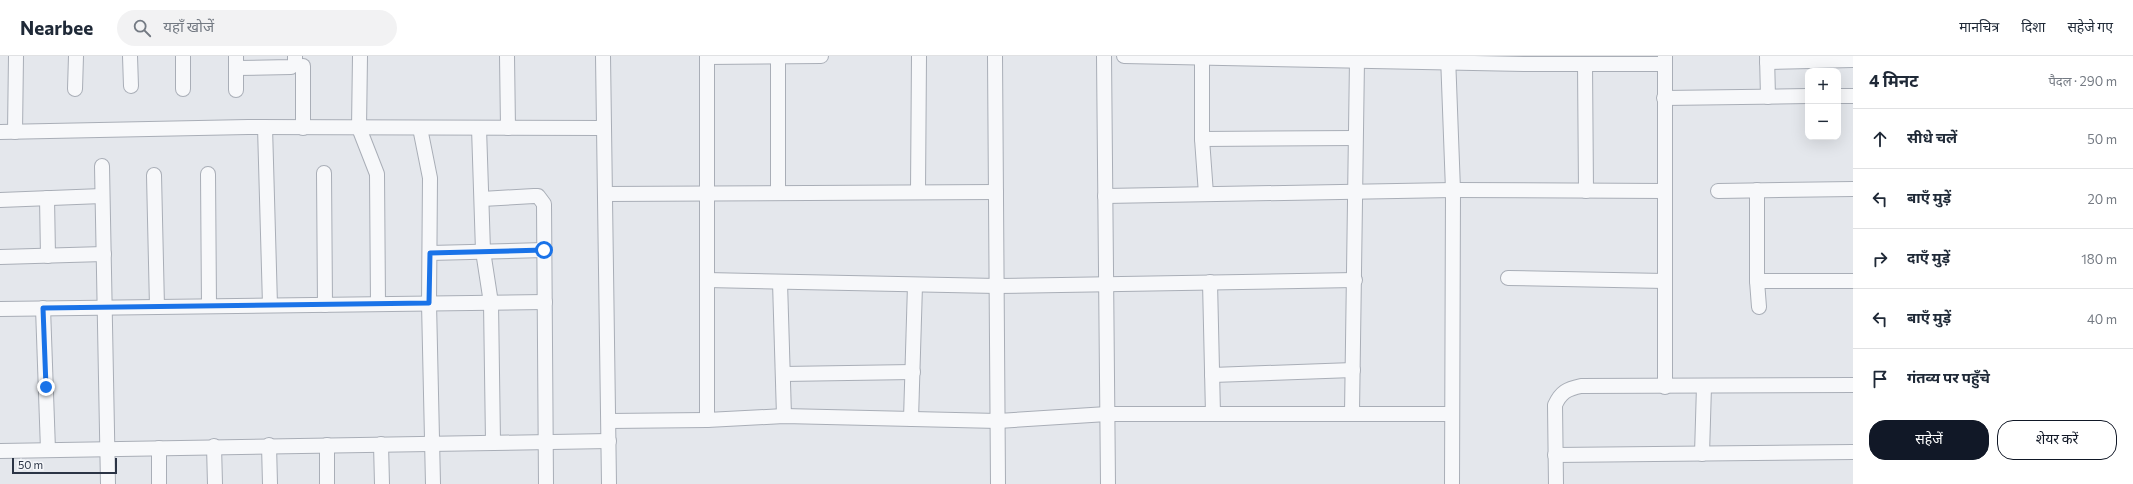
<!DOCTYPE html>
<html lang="hi">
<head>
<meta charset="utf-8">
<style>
  body { margin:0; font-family:Commissioner,"Noto Sans Devanagari",sans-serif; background:#f2f2f3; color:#1f2937 }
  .controls { position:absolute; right:12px; top:12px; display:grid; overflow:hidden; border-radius:8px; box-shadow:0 4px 16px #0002 }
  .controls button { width:36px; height:36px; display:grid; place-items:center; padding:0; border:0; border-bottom:1px solid #e0e1e3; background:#fff; color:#1f2937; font:20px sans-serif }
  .scale { position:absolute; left:12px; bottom:10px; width:105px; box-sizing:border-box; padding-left:4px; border:2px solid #2b3445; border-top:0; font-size:11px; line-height:14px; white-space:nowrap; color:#2b3445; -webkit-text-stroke:3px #f4f6f9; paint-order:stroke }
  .stop { position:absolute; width:12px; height:12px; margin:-9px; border:3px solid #1a73e8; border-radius:50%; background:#fff }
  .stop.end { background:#1a73e8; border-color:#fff; box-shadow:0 1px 4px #0008 }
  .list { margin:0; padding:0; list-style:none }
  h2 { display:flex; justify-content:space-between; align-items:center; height:52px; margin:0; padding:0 16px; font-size:17px }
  h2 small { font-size:13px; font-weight:400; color:#747a83 }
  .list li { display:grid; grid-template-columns:26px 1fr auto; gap:12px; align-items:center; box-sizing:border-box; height:60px; padding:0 16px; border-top:1px solid #e0e1e3 }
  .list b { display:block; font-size:15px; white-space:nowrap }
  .list em { font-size:13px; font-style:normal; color:#747a83 }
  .actions { display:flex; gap:8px; padding:12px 16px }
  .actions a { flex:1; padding:9px 0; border:1px solid #111827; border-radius:16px; text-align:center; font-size:14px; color:#111827 }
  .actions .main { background:#111827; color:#fff }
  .icon { flex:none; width:22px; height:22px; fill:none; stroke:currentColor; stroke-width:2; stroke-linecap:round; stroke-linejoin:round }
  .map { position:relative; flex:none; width:1853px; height:428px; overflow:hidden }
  header { display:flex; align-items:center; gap:24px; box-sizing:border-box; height:56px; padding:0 20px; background:#fff; border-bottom:1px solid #e0e1e3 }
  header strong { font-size:19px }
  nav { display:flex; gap:22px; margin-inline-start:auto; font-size:14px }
  .search { width:280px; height:36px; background:#f2f2f3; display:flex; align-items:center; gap:10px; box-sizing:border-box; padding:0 14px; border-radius:22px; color:#747a83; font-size:15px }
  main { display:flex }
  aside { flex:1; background:#fff }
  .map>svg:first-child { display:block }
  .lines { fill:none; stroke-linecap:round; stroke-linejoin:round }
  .minor-casing { stroke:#a9aeb7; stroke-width:16 }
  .minor { stroke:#f7f8fa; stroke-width:14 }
  .route { stroke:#1a73e8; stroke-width:5 }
</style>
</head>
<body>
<header>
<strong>Nearbee</strong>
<div class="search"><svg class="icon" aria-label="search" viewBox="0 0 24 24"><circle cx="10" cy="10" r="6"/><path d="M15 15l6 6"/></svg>यहाँ खोजें</div>
<nav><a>मानचित्र</a><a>दिशा</a><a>सहेजे गए</a></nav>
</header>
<main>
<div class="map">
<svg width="1853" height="428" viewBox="0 0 1853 428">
  <rect width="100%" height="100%" fill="#e4e7ec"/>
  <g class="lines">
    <g class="minor-casing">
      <g id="minor">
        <path d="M130,0l1,30"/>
        <path d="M183,0v33"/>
        <path d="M360,0l-1,72 18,46 1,130"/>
        <path d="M507,0l1,72"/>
        <path d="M603,0l6,428"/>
        <path d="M707,0v364l77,-4 214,5 109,-7h345"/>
        <path d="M995,0l3,428"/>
        <path d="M1104,0l4,428"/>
        <path d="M1124,0l400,8h141"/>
        <path d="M1448,0l5,134 -1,294"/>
        <path d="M1767,0l1,41"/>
        <path d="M707,1l114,-1"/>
        <path d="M1202,1v82l4,55"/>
        <path d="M1767,6l86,-2"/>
        <path d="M1585,8l1,127"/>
        <path d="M236,12l55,-1 4,-4v-7"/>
        <path d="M75,33l1,-33"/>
        <path d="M236,34v-34"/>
        <path d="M1838,40h15"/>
        <path d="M1664,42l144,-2"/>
        <path d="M265,71l5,178"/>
        <path d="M303,72v-62"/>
        <path d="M420,72l10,50 -1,125 4,181"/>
        <path d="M479,72l4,123 8,52 2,139"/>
        <path d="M0,76l248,-5 356,1"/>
        <path d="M15,76l1,-76"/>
        <path d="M1202,83l153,-1"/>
        <path d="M102,110l6,318"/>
        <path d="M324,117l1,132"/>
        <path d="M208,118l1,132"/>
        <path d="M154,119l3,132"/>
        <path d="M1757,134v91l2,26"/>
        <path d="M918,135l1,-135"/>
        <path d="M1718,135l135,-2"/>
        <path d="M778,136v-136"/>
        <path d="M605,138l391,-2"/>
        <path d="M1105,140l348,-6 212,1"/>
        <path d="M47,142l1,58"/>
        <path d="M482,143l52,-3h4l6,8 2,280"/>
        <path d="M0,144l102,-4"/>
        <path d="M430,197l114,-3"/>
        <path d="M0,201l104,-3"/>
        <path d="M1508,222l157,3"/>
        <path d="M707,224l290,6 358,-6"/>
        <path d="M1757,225h96"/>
        <path d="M780,226l4,134"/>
        <path d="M1210,226l3,132"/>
        <path d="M43,252l5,142"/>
        <path d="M0,253l545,-7"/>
        <path d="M783,318l130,-2"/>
        <path d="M1212,319l141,-5"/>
        <path d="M1665,331v-331"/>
        <path d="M1352,357l5,-353"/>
        <path d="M911,363l4,-134"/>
        <path d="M609,365l98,-1"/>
        <path d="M381,388l1,40"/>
        <path d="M269,389l1,39"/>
        <path d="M327,389v39"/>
        <path d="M214,390l1,38"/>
        <path d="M159,392v36"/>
        <path d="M0,395l609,-10"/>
        <path d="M1702,398l2,-68"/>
        <path d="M1555,399l298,-3"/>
        <path d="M1556,428l-1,-79c6,-13 12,-16 26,-19l272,-1"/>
      </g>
    </g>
    <use href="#minor" class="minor"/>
  </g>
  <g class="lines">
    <path class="route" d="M46,331l-3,-79 386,-5 1,-50 114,-3"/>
  </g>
</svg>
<div class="controls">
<button>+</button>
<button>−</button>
</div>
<div class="scale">50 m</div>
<div class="stop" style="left:544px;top:194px"></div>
<div class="stop end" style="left:46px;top:331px"></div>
</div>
<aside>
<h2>4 मिनट<small>पैदल · 290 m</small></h2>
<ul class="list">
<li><svg class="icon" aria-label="ahead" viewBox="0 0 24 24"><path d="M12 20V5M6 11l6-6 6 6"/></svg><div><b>सीधे चलें</b></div><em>50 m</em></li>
<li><svg class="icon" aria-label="left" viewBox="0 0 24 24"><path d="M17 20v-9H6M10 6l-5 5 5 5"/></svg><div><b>बाएँ मुड़ें</b></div><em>20 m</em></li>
<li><svg class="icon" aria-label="right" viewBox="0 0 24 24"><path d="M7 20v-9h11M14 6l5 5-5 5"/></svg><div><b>दाएँ मुड़ें</b></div><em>180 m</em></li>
<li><svg class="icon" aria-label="left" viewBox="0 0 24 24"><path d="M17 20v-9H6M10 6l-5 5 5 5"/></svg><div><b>बाएँ मुड़ें</b></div><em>40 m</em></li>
<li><svg class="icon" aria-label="arrive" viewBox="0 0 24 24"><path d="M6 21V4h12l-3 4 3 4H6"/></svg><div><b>गंतव्य पर पहुँचे</b></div></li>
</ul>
<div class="actions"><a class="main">सहेजें</a><a>शेयर करें</a></div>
</aside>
</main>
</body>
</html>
